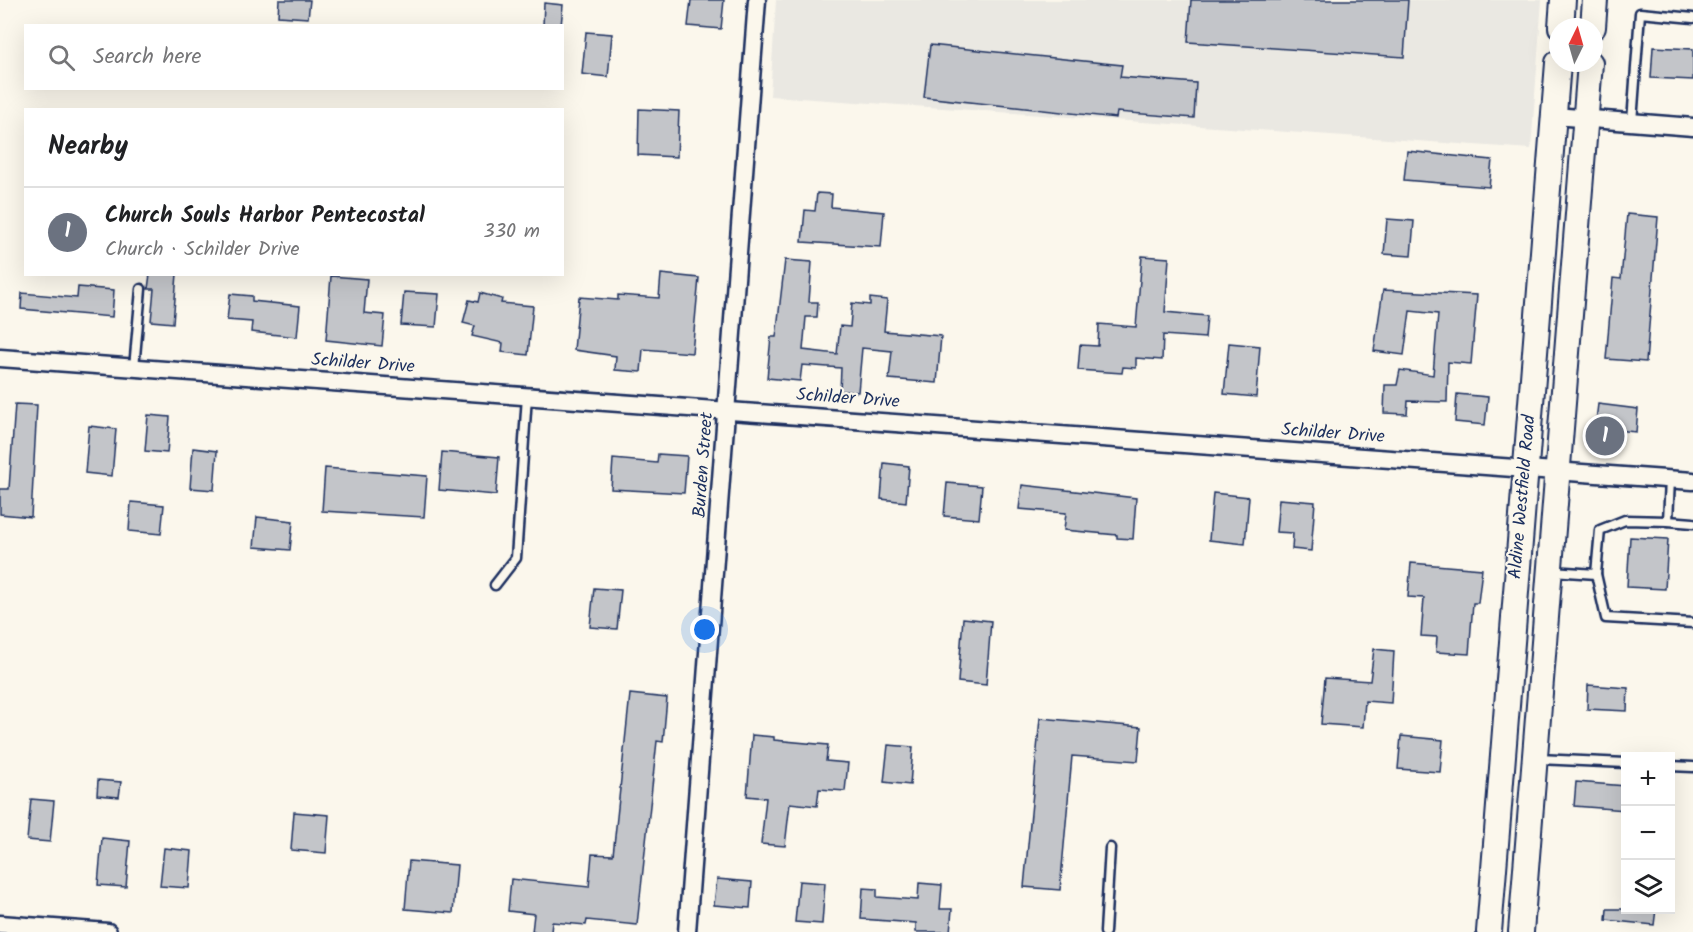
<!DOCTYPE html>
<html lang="en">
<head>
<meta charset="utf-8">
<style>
  body { margin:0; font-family:Kalam,sans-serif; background:#f2f2f2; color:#202124 }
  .controls { position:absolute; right:18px; bottom:18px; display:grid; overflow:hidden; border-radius:0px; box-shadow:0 6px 24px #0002 }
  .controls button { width:54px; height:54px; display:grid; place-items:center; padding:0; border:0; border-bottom:2px solid #e0e0e0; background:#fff; color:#202124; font:30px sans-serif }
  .compass { position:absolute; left:1549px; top:18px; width:54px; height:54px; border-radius:50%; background:#fff; box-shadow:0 6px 24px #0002; rotate:5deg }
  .you { position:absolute; left:705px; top:630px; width:21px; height:21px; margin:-15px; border:4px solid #fff; border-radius:50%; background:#1a73e8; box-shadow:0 0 0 9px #1a73e833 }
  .badge { display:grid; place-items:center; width:39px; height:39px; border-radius:50%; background:#2563eb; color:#fff; font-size:20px; font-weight:700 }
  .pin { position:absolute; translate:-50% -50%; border:3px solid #fff; box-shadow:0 2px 6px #0006 }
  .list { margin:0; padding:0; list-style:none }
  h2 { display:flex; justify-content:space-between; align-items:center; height:78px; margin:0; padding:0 24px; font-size:26px }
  h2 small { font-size:20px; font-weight:400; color:#757577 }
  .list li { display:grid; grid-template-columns:39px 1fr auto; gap:18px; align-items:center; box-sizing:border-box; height:90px; padding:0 24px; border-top:2px solid #e0e0e0 }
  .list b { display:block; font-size:22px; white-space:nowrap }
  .list p { margin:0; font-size:20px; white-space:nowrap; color:#757577 }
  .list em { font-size:20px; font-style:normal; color:#757577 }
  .icon { flex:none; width:33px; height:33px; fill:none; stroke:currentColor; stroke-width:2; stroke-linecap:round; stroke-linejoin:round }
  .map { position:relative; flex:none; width:1693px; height:932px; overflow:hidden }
  .search { position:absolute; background:#fff; box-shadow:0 6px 24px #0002; left:24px; top:24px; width:540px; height:66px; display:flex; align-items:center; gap:15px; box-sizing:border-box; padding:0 21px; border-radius:0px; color:#757577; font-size:22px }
  .panel { position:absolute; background:#fff; box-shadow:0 6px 24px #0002; left:24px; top:108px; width:540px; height:168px; border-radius:0px }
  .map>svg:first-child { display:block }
  .built { fill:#eae8e2 }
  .building { fill:#c3c5c9; stroke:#1b2f5e; stroke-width:1.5 }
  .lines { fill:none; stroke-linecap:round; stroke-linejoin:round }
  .service-casing { stroke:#1b2f5e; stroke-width:13 }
  .minor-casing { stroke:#1b2f5e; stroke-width:21 }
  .secondary-casing { stroke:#1b2f5e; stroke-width:28 }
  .service { stroke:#fbf7ec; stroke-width:8 }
  .minor { stroke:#fbf7ec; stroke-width:16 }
  .secondary { stroke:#fbf7ec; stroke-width:24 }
  .labels { text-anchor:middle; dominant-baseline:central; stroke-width:4.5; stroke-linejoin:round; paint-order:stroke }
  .street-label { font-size:18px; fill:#1b2f5e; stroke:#fbf7ec }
</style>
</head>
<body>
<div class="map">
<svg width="1693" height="932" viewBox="0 0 1693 932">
  <rect width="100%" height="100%" fill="#fbf7ec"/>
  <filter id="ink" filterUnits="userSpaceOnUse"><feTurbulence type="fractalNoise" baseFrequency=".0167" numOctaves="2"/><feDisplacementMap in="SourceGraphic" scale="12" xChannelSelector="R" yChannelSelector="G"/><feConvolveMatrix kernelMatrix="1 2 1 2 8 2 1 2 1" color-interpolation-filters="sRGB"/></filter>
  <g filter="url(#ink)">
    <path class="built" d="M776,0h766l-11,149 -761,-53z"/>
    <g class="building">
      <path d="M279,0h31l-2,18 -30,-2z"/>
      <path d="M691,0h33l-3,29 -33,-3z"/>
      <path d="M1191,0h217l-4,57 -216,-15z"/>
      <path d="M544,3l19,2 -2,21h-18z"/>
      <path d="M586,32l26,2 -4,43 -26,-3z"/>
      <path d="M930,45l192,20 -2,12 76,6 -2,35 -77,-6 -1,6 -192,-21z"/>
      <path d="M1653,47l40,2v31l-42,-2z"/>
      <path d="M639,109l40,2 -2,46 -39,-2z"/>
      <path d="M1407,151l85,9 -3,27 -85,-7z"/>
      <path d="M817,193l15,1 -1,13 53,5 -3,35 -79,-5 3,-32 10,1z"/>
      <path d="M1627,214l31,3 -12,145 -40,-3 7,-81 8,1z"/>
      <path d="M1387,219l27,2 -3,35 -27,-2z"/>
      <path d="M1142,256l27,2 -4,54 42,4 -2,22 -42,-3 -1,25 -26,-2v10l-13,-1 -1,6 -44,-3 2,-25 18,1 1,-22 37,3z"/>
      <path d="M785,260l27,2 -3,40h9l-1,15h-11l-3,33 34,4 3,-28 10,1 2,-24 18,2v-7l17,2 -3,31 57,5 -4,47 -48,-4 3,-28 -30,-3 -4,44 -18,-1 1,-23 -39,-3 -2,16 -33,-3 4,-41h5z"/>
      <path d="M150,274h27l-4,49 -22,-2 3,-32h-6z"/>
      <path d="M661,274l38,4 -7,75 -49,-4 -2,23 -26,-2 1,-14 -42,-6 5,-53 39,3v-5l41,3z"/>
      <path d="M331,276l36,3 -3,34 21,2 -3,31 -56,-6z"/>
      <path d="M78,287l36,3 -2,27 -91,-8 1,-16 55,5z"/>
      <path d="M1383,290l94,5 -6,69 -23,-2 -1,40 -39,-1 -1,13 -23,-1 1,-28h12l3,-15 33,5 5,-61 -28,-3 -6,44 -30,-4z"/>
      <path d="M404,292l35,2 -3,33 -35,-2z"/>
      <path d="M480,293l22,6 -1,4 32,3 -5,49 -26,-3 1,-9 -31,-7 3,-10 -12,-3 6,-23 9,2z"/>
      <path d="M230,294l22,2v5l48,5 -3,31 -46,-5 1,-10 -25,-2z"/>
      <path d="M1229,343l31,3 -4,51 -32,-3z"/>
      <path d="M1457,394l31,3 -3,28 -30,-3z"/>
      <path d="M15,404l22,1 -6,112 -31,-3v-25h9z"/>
      <path d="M1598,404l40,5 -2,23 -41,-4z"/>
      <path d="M148,415l22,2 -3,36 -22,-2z"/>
      <path d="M89,426l27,3 -4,47 -27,-3z"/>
      <path d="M193,448l24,3 -3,39 -24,-2z"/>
      <path d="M442,452l57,5 -3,38 -57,-5z"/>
      <path d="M658,454l29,2 -3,37 -73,-4 2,-30 44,4z"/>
      <path d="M884,463l25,3 -3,36 -25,-3z"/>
      <path d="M325,468l102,8 -3,41 -102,-6z"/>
      <path d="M947,483l35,3 -3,33 -35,-3z"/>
      <path d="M1022,485l114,13 -3,41 -16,-1v-3l-53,-5 2,-17 -47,-4z"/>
      <path d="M1213,493l36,4 -4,47 -36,-4z"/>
      <path d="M1279,499l36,3 -4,49 -19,-2 1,-16 -17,-1z"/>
      <path d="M131,502l33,3 -3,29 -32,-3z"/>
      <path d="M257,517l36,4 -3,29 -36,-3z"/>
      <path d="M1630,537l38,2 -3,50 -38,-2z"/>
      <path d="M1411,563l71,6 -4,34h-5l-4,51 -33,-2 1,-15 -16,-1 3,-38 -16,-1z"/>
      <path d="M594,588l27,2 -4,39 -27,-2z"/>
      <path d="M963,618l28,3 -5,64 -28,-3z"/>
      <path d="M1374,649l20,2 -3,52 -26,-2 -2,26 -42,-3 4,-46 45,3z"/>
      <path d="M1588,685l40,3 -1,23 -40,-2z"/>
      <path d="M630,694l37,4 -4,44 -6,-1 -20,184 -50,-5 -1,5 -34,-3 -1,10h-19l2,-18 -26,-3 3,-32 78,8 3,-33 21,1z"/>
      <path d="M1040,718l101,9 -3,34 -66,-5 -12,134 -36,-3z"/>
      <path d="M752,735l22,2v3l54,5 -2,16 22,2 -3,28 -26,-2 -2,17 -27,-3 -5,43 -24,-2 5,-46 -19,-2z"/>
      <path d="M1401,736l42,4 -3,32 -42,-3z"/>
      <path d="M888,745l25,2 -3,38 -26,-3z"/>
      <path d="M98,780l23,2 -2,15 -22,-2z"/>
      <path d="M1576,782l50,4v24l-52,-4z"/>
      <path d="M31,799l23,2 -4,41 -23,-2z"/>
      <path d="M294,812l35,3 -3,38 -35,-3z"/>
      <path d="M102,838l28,3 -4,46 -28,-2z"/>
      <path d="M164,848l28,3 -3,37 -29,-2z"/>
      <path d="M409,861l48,4 -4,48 -48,-4z"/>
      <path d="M717,879l35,3 -2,26 -36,-3z"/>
      <path d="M799,881l26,2 -3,41 -27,-2z"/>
      <path d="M919,883l23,2 -2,24h12l-2,23h-34v-9l-55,-4 2,-31 14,1v8l41,3z"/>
      <path d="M1607,909h49l-2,16 -48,-5z"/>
    </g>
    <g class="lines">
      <g class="service-casing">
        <g id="service">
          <path d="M1632,122l8,-109 53,5"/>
          <path d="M134,368l7,-79"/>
          <path d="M1668,521l25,2"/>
          <path d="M1552,571l44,3 4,-44 25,-10 43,1 2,-42"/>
          <path d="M1596,574l10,44 87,5"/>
          <path d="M495,585l21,-27 11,-162"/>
          <path d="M1538,759l88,4"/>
          <path d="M1670,766l23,1"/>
          <path d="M1105,932l5,-84"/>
        </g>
      </g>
      <g class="minor-casing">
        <g id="minor">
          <path d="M1554,116l139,11"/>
          <path d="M0,358l1693,123"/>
          <path d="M0,924l108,8"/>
          <path d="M687,932l70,-932"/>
        </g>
      </g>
      <g class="secondary-casing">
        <g id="secondary">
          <path d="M1561,27l2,-27"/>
          <path d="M1593,27l2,-27"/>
          <path d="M1489,932l69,-869"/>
          <path d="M1521,932l69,-869"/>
        </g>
      </g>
      <use href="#service" class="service"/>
      <use href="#minor" class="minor"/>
      <use href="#secondary" class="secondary"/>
    </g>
  </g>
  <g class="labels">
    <g class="street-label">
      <text transform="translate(363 364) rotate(4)">Schilder Drive</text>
      <text transform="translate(848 399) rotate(4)">Schilder Drive</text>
      <text transform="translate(1333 434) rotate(4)">Schilder Drive</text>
      <text transform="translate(704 465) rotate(-86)">Burden Street</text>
      <text transform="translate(1523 497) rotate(-85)">Aldine Westfield Road</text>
    </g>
  </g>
</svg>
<div class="controls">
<button>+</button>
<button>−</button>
<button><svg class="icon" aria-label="layers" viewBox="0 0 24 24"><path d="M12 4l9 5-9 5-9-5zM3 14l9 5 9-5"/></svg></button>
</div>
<svg class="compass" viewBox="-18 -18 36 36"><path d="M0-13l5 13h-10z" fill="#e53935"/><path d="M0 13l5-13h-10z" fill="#757577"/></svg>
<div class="you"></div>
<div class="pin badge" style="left:1605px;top:436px;background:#6b7280">1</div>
<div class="search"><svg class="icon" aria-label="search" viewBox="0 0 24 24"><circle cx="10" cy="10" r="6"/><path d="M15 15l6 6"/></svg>Search here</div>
<section class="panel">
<h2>Nearby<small></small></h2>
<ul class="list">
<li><span class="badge" style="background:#6b7280">1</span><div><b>Church Souls Harbor Pentecostal</b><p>Church · Schilder Drive</p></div><em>330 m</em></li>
</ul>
</section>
</div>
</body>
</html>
